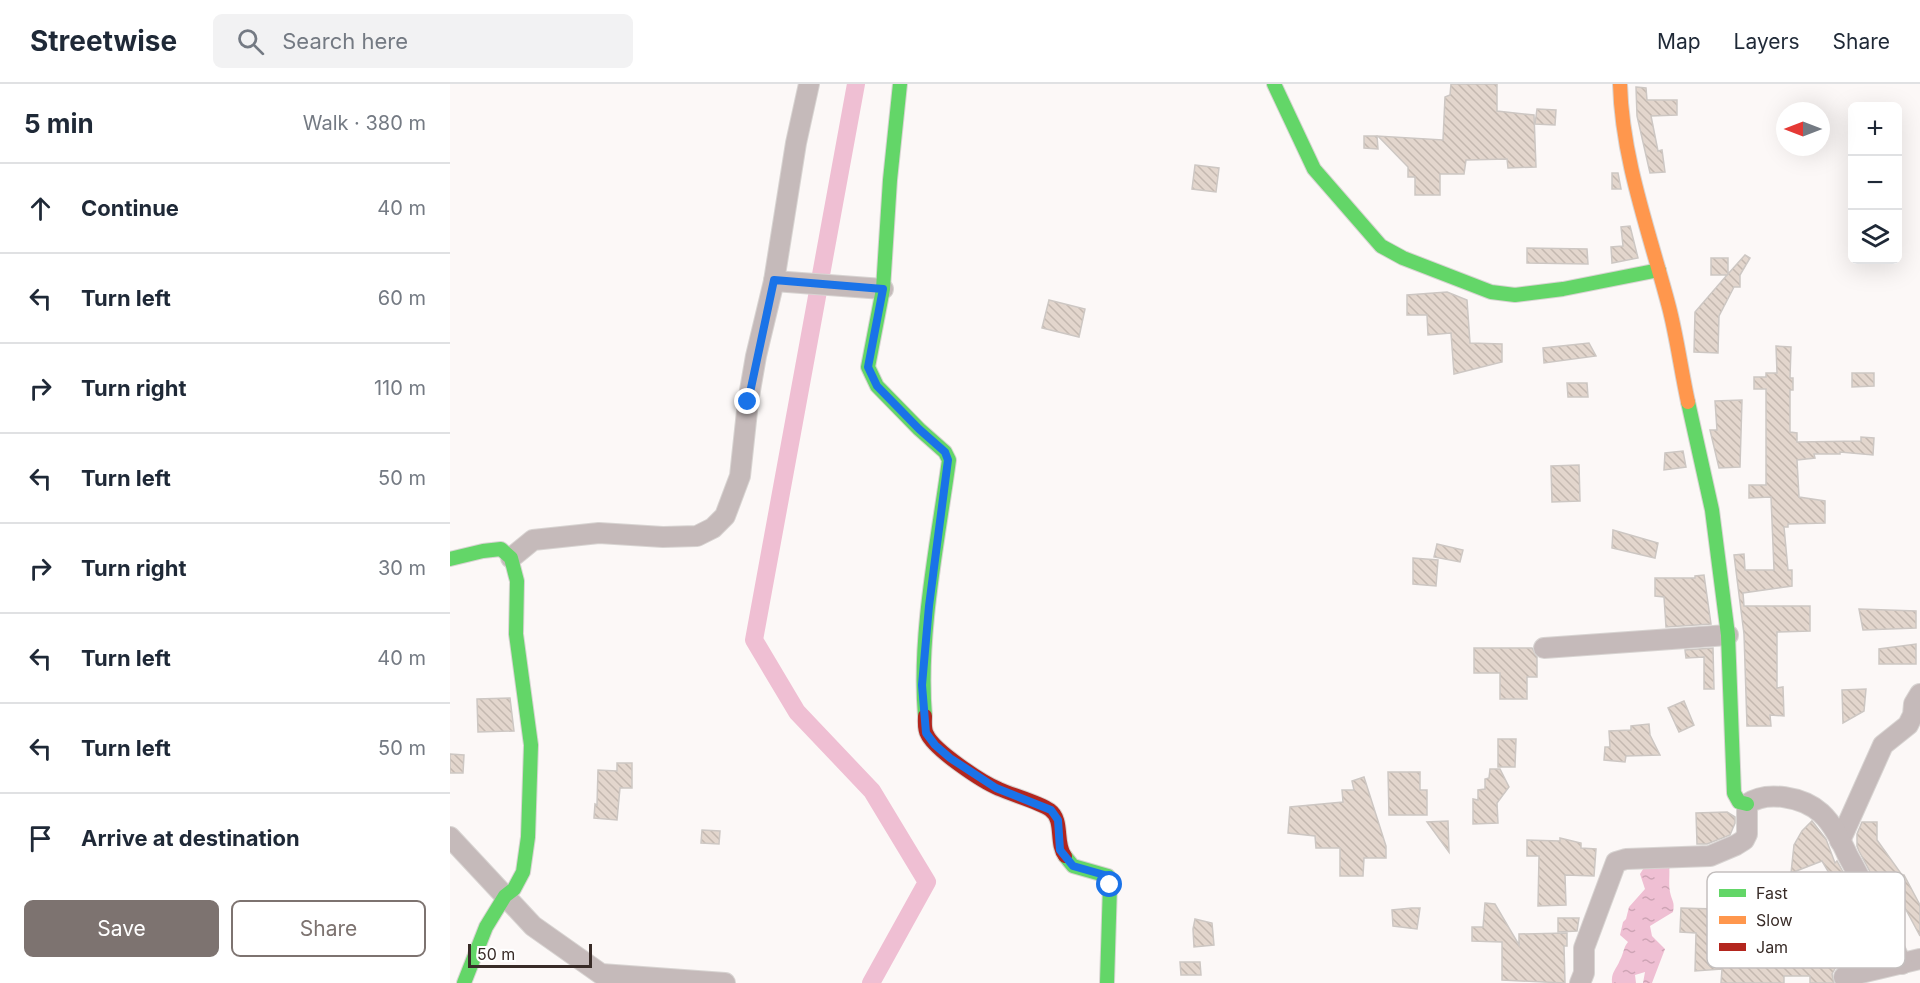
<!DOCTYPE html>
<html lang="en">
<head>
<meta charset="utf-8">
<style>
  body { margin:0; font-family:Inter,sans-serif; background:#f2f2f3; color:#1f2937 }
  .controls { position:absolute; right:18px; top:18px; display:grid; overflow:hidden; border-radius:9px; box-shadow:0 6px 24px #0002 }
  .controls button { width:54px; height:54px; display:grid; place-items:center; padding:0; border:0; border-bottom:2px solid #e0e1e3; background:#fff; color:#1f2937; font:30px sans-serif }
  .compass { position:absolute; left:1326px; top:18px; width:54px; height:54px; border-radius:50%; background:#fff; box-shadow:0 6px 24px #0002; rotate:270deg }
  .scale { position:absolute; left:18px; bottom:15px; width:124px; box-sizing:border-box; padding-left:6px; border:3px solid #382b27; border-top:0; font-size:16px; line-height:21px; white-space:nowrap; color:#382b27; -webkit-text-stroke:4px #fff; paint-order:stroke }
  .stop { position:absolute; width:18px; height:18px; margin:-14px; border:4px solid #1a73e8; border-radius:50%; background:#fff }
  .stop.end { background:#1a73e8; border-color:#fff; box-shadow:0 2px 6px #0008 }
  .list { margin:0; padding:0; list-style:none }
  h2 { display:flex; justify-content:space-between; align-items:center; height:78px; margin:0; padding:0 24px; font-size:26px }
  h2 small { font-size:20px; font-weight:400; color:#747a83 }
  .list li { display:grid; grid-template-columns:39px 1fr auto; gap:18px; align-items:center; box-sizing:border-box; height:90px; padding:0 24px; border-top:2px solid #e0e1e3 }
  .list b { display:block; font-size:22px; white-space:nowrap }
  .list em { font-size:20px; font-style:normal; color:#747a83 }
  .actions { display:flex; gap:12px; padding:18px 24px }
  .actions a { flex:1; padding:14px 0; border:2px solid #7d7370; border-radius:9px; text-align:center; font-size:21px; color:#7d7370 }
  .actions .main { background:#7d7370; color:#fff }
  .icon { flex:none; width:33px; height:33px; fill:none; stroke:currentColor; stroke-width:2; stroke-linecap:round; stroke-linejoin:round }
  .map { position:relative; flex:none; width:1470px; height:899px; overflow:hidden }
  header { display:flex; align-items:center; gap:36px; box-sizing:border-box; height:84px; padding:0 30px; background:#fff; border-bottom:2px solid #e0e1e3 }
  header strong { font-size:28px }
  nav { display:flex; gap:33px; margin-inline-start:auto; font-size:21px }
  .search { width:420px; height:54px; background:#f2f2f3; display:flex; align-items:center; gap:15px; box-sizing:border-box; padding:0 21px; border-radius:9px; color:#747a83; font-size:22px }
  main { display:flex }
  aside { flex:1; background:#fff }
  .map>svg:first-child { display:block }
  .water { fill:url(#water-ripples) }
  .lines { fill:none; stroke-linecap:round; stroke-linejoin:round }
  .canal { stroke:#efbfd3; stroke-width:18 }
  .building { fill:url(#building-back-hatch); stroke:#cdc7c3; stroke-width:1.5 }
  .street-casing { stroke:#d8d4d2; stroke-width:22 }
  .fast-casing { stroke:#d8d4d2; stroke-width:16 }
  .slow-casing { stroke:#d8d4d2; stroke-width:16 }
  .jam-casing { stroke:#d8d4d2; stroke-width:16 }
  .street { stroke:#c5baba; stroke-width:20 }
  .fast { stroke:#63d668; stroke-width:14 }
  .slow { stroke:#ff974d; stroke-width:14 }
  .jam { stroke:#b3261e; stroke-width:14 }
  .route { stroke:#1a73e8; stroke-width:8 }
  .key { fill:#fff; stroke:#c3bfbe; stroke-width:1.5 }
  .key-label { font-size:16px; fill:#382b27 }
</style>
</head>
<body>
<header>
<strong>Streetwise</strong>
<div class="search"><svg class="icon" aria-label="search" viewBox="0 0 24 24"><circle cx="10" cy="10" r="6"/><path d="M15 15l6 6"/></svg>Search here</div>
<nav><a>Map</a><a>Layers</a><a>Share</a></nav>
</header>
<main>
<aside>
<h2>5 min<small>Walk · 380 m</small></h2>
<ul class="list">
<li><svg class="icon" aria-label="ahead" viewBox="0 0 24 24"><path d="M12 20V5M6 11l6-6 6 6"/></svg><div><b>Continue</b></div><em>40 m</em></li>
<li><svg class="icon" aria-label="left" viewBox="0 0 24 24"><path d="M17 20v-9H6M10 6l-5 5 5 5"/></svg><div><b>Turn left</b></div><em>60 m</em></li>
<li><svg class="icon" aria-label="right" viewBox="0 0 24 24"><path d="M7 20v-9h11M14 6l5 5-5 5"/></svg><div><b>Turn right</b></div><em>110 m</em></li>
<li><svg class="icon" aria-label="left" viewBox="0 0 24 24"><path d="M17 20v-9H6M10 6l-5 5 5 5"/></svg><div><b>Turn left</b></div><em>50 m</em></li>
<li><svg class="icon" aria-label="right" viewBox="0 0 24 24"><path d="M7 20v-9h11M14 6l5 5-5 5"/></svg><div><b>Turn right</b></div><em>30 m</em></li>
<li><svg class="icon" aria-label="left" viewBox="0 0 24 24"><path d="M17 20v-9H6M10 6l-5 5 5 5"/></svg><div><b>Turn left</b></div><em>40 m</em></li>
<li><svg class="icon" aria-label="left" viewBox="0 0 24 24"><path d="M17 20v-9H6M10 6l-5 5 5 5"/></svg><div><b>Turn left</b></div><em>50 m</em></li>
<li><svg class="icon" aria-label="arrive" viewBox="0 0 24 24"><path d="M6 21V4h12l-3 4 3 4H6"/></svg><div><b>Arrive at destination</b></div></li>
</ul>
<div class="actions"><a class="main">Save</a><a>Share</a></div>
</aside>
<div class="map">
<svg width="1470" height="899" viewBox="0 0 1470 899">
  <defs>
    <pattern id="water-ripples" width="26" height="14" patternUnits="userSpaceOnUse" patternTransform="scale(1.5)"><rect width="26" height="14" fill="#efbfd3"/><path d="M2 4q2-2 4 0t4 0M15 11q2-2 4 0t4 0" fill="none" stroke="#cea4b5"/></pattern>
    <pattern id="building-back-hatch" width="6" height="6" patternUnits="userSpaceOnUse" patternTransform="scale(1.5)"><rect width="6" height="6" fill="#e3d6cd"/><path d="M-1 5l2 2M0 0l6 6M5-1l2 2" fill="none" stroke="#c4b8b0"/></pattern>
  </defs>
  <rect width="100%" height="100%" fill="#fcf8f7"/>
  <path class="water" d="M1218,773c3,14 0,25 2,35 2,10 5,9 3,20l-23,14 2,10 13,13 -13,34h-9l2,-11 -10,3 1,8h-24c-1,-11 4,-13 8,-23 4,-7 3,-12 8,-18l-8,-7 3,-13 3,-3 3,-12 16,-18 -5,-15 10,-16z"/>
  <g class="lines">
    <path class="canal" d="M406,0l-102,556 43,72 75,79 55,91 -56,101"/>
  </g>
  <g class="building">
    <path d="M1001,0h46v27l37,4 2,52 -28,1 -1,-9 -41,1 -2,14h-24v21h-25v-18h-7v-10l-30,-31 65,4 2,-43 5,-2z"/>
    <path d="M1186,3l10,1 1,12h30v15l-26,1 7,35 4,-1 3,22 -15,1 -13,-57z"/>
    <path d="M1087,25l19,1 -1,15 -20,-1z"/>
    <path d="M914,52h13l1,13 -14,-1z"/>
    <path d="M745,81l24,3 -3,24 -24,-3z"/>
    <path d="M1162,89h6l3,16h-9z"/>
    <path d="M1180,142l8,32 -26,5 -1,-16 12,-1 -2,-19z"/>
    <path d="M1077,164l60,1 1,15 -61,-1z"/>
    <path d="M1295,171l5,3 -10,17v12h-6l-15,29 -1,37 -24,-1 1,-40 32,-37h-16v-17h17v16z"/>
    <path d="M997,208l20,8 3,43 32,1v18l-48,12 -3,-41 -23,2 -1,-20h-20v-20z"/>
    <path d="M599,216l36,9 -6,28 -37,-9z"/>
    <path d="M1139,259l7,13 -52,7 -1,-15z"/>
    <path d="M1326,262l15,1 -1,31h3v12h-3v42l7,1v9l64,-1v-4l13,1 -1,17 -33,-3v2h-26l1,4 -18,2 2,37 26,4v22l-37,1v3h-4l4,43h4v16l-49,7 1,13h66v25l-33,1v56l6,-1 1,29 -14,-1 1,11h-24l-3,-92 -10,-79 10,-1 1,16h29l-3,-73 -22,1v-13h17v-96h-12v-12h12v-4h11z"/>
    <path d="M1402,289h22v13l-22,1z"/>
    <path d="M1117,299h20l1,14h-20z"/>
    <path d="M1292,316l-2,67 -21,1 -9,-38h7l-2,-29z"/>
    <path d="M1233,367l3,16 -22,3 1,-17z"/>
    <path d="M1129,381l1,36 -28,1 -1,-36z"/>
    <path d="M1163,446l45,13 -3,15 -43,-10z"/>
    <path d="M987,460l26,6 -3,12 -26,-5z"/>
    <path d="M963,474l25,2 -2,26 -23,-2z"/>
    <path d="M1254,491l7,49 -45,3 -2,-30 -9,-1v-18h40v-2z"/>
    <path d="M1409,525l57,2v17l-53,2z"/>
    <path d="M1466,560v20h-37v-15z"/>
    <path d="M1024,564h58l5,9v20h-10v22h-27v-26h-26z"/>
    <path d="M1263,564l1,41h-10v-32l-18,1 -1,-8z"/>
    <path d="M1416,605l-2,22 -21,12 -1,-33z"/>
    <path d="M60,614l4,33 -36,1 -1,-33z"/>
    <path d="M1234,617l10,24 -15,7 -11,-24z"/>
    <path d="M1199,640l1,11 10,20 -34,1 -1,6 -21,-2 1,-13h5l-1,-16 22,-1v-4z"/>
    <path d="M1048,655h18l-1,28h-17z"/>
    <path d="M0,670l14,1 -1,18h-13z"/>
    <path d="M167,679h15v25h-12l-3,32 -23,-2 1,-14 2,1 1,-35 19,1z"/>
    <path d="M1040,685h10l9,18 -12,16 1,20 -25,1v-25l5,1v-10l7,-1v-10l4,-1z"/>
    <path d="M938,688h32v18h7v25h-38z"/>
    <path d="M914,693l22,69v12h-22l-1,18h-23v-28h-24l-1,-12 -27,-3 2,-26 53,-5 -1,-12h12l-2,-9z"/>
    <path d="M1277,728l8,5v6l-5,12 -23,9h-10l-1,-31z"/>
    <path d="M998,737l1,31 -22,-30z"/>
    <path d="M1362,737l14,18 9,24 2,-2 12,22 -11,5 -16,-27 -31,12 3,-28 8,-14z"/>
    <path d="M1412,738h15v18l25,35h2l16,30v31l-31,-58 -12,7 -18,-34 -2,-5v-12z"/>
    <path d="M252,746l18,1 -1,13 -18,-1z"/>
    <path d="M1110,754l21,5v5l15,1 -2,27 -29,-1 1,30 -28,1 1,-50h-12v-16l33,1z"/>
    <path d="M1035,819l10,1 24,41v-11l48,-1v13h-3l1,37 -63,-3v-38l-30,-1v-14h11z"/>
    <path d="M962,824h8l-3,21 -24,-3 -1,-16z"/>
    <path d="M1231,824l34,1v8h38l1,-2 24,3 -5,33 34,3v-12l20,-1 1,25 9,-1 -5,9 2,9h-24v-7h-26v7h-63l1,-14 -27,2 1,-38 -16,-1z"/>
    <path d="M1108,834h21l-2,13 -19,1z"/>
    <path d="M745,835l17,4 2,22 -20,2 -1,-18z"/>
    <path d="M730,878h20l1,13h-20z"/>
  </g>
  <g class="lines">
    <g class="street-casing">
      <g id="street">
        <path d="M324,197l109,8"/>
        <path d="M61,474l22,-18 66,-7 64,4 34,-1 16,-8 12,-12 15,-40 8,-74 8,-46 18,-75 22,-138 13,-59"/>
        <path d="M1094,564l184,-13"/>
        <path d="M0,753l83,89 68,48 124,9"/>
        <path d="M1390,757l43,-96 25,-20 5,-10 1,-11 6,-10"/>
        <path d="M1394,893l76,-18"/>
        <path d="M1130,899l4,-10v-25l32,-86 10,-3 84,-3 26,-11 8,-5 3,-6v-30c20,-14 56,-7 74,9 12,11 20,28 27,43 20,35 36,72 54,108"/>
      </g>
    </g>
    <g class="fast-casing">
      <g id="fast">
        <path d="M450,0l-10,96 -7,109 -15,78 9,19 42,43 26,23 4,8c-11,81 -31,175 -24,256"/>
        <path d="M824,0l40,85 67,77 22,12 88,34 24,3 48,-6 96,-19"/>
        <path d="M1238,318l24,108 16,125 6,158 5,9 8,2"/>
        <path d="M0,475l33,-8 18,-2 10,9 6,23 -1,53 15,111 -3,92 -5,35 -9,17 -9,7 -19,31 -22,56"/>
        <path d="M615,772l8,10 35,10 2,9 -3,98"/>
      </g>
    </g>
    <g class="slow-casing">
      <path id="slow" d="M1170,0c2,76 30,150 49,223 8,31 12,63 19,95"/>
    </g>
    <g class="jam-casing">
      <path id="jam" d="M475,632c0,5 -1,13 2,18 7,16 55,48 72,55 13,6 40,13 51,21 14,10 5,33 15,46"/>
    </g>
    <use href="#street" class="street"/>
    <use href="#fast" class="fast"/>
    <use href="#slow" class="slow"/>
    <use href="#jam" class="jam"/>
  </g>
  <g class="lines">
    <path class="route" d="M298,318l26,-122 109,9 -15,78 9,19 42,43 26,23 3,8 -19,146 -7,79 4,48 9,12 15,13 46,30 55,22 7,10 2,30 13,16 35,10 2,9"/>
  </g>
  <rect x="1257" y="788" width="198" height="96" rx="9" class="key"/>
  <rect x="1269" y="805" width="27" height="8" fill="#63d668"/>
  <rect x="1269" y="832" width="27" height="8" fill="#ff974d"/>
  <rect x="1269" y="859" width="27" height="8" fill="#b3261e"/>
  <g class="key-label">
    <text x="1306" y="815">Fast</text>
    <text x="1306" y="842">Slow</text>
    <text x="1306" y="869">Jam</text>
  </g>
</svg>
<div class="controls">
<button>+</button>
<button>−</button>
<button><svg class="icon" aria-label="layers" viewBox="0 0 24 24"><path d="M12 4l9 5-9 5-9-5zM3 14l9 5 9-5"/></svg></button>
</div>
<svg class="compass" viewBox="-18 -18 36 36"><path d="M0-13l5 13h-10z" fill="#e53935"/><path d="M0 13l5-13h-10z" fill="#747a83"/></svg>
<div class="scale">50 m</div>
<div class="stop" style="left:660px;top:801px"></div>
<div class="stop end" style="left:298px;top:318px"></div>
</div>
</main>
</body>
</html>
